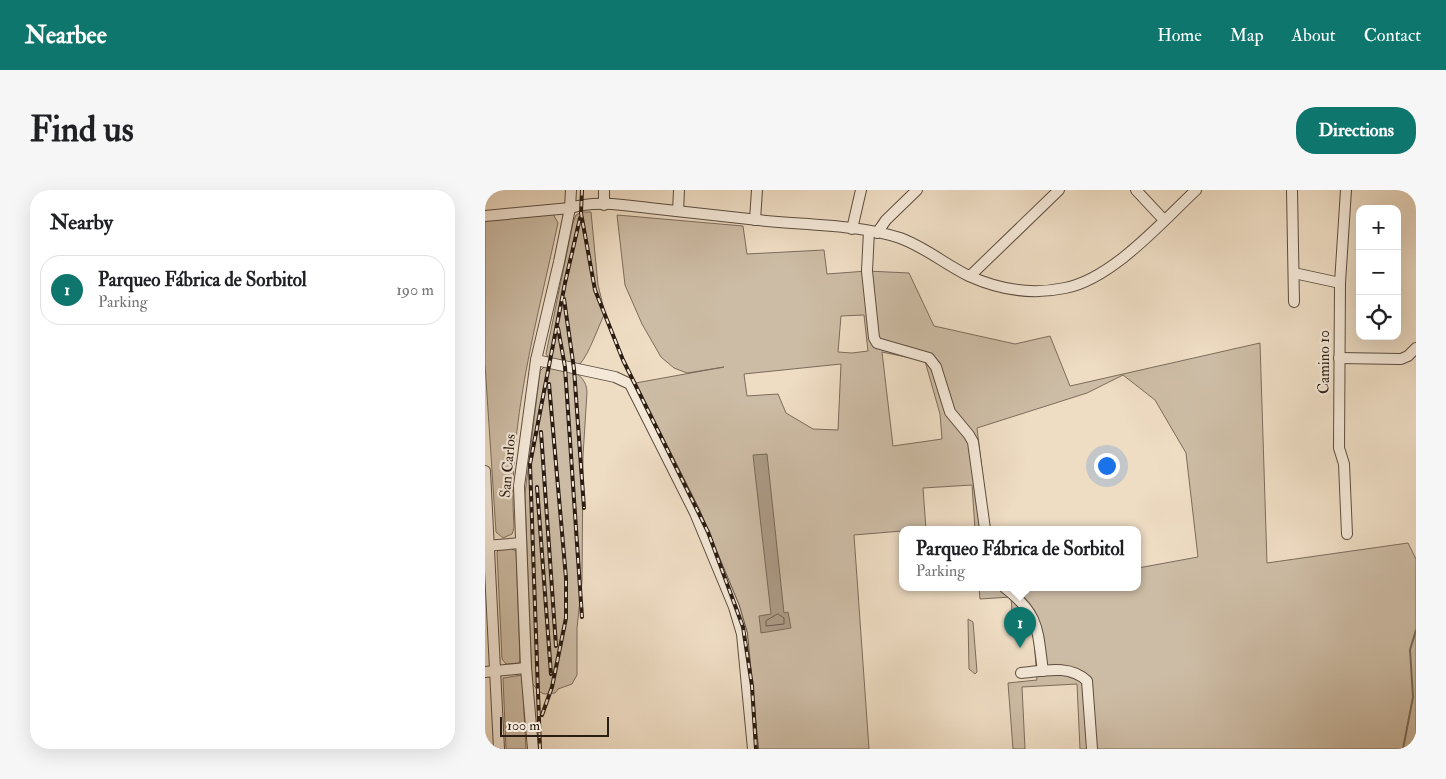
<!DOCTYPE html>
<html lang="en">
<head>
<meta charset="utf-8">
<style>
  body { margin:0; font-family:"IM FELL Double Pica",serif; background:#f6f6f6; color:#202124 }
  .controls { position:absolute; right:15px; top:15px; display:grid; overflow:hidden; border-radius:10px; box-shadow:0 5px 20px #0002 }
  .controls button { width:45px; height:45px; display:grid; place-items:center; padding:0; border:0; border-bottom:1px solid #e0e0e0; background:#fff; color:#202124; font:25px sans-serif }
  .scale { position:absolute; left:15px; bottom:12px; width:109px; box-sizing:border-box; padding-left:5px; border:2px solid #2b1d13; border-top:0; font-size:14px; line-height:18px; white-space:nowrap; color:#2b1d13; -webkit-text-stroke:4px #f4e8d8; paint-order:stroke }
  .you { position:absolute; left:621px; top:275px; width:18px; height:18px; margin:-12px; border:4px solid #fff; border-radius:50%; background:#1a73e8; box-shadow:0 0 0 8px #1a73e833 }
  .badge { display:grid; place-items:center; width:32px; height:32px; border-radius:50%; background:#0f766e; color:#fff; font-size:16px; font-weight:700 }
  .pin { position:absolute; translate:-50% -41px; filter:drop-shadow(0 1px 2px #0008) }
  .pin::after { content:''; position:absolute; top:26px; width:18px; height:15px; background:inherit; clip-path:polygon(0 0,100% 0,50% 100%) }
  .popup { position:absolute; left:414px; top:336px; width:242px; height:65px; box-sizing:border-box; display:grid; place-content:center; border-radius:10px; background:#fff; filter:drop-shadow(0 1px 4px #0005); font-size:16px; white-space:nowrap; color:#757577 }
  .popup b { font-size:19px; color:#202124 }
  .popup::after { content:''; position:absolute; left:50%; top:100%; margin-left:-10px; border:10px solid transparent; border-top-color:#fff }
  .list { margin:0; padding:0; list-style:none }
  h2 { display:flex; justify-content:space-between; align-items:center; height:65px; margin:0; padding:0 20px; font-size:21px }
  h2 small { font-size:16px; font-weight:400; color:#757577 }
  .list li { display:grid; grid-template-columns:32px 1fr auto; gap:15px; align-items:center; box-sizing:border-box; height:70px; margin:0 10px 10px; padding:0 10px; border:1px solid #e0e0e0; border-radius:20px }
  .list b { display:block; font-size:19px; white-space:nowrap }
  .list p { margin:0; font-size:16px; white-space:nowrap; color:#757577 }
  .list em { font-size:16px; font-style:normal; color:#757577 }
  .icon { flex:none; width:28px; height:28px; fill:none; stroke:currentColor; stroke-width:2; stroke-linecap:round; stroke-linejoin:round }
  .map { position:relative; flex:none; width:931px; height:559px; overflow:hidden; border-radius:20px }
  header { display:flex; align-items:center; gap:30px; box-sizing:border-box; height:70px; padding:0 25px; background:#0f766e; color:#fff }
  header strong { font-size:24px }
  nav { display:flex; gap:28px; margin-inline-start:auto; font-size:18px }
  .intro { display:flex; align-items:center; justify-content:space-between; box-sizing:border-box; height:120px; padding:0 30px }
  h1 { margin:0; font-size:35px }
  .button { padding:12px 22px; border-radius:20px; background:#0f766e; color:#fff; font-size:18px; font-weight:700 }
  main { display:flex; gap:30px; padding:0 30px }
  aside { flex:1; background:#fff; border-radius:20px; box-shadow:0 5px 20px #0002 }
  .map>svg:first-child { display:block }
  .green { fill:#cdbca5; stroke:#7c6c5c; fill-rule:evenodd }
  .water { fill:#ac9b87; stroke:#786959 }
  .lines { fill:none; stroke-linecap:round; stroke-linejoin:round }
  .shore { stroke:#6c5c4d; stroke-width:1 }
  .stream { stroke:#786959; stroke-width:2 }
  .minor-casing { stroke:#5c4d3f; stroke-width:12 }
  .minor { stroke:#f4e8d8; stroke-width:10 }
  .rail-casing { stroke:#2b1d13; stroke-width:4 }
  .rail { stroke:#f4e8d8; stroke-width:2; stroke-dasharray:5.5; stroke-linecap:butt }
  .labels { text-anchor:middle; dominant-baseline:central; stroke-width:4.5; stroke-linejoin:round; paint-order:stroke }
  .street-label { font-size:15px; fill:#2b1d13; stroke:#f4e8d8 }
</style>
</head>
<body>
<header>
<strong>Nearbee</strong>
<nav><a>Home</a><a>Map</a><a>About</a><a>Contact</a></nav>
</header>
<div class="intro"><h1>Find us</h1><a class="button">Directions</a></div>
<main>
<aside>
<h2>Nearby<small></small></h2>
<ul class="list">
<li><span class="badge">1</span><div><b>Parqueo Fábrica de Sorbitol</b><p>Parking</p></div><em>190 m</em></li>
</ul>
</aside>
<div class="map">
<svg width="931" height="559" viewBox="0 0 931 559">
  <rect width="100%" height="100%" fill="#eedcc3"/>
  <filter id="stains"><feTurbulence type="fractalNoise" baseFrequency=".004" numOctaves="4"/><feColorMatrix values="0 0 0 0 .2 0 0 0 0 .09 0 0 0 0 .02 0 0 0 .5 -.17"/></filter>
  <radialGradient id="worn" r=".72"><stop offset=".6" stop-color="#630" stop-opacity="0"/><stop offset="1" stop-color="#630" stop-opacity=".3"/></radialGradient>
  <g class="green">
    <path d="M97,22h9l7,73 7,28c-8,16 -15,39 -25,51l-31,-5 -3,-5 27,-131 3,-8z"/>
    <path d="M68,24l5,9c-21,99 -51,202 -44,305l-2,6 -9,4 -7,-6 -11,-168v-144z"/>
    <path d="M132,25l126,11 4,28 77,-4 3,24 40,-3 42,2 25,53 81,18 35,-8 20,50 190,-43 7,220 141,-20 8,16v190h-336l-3,-65 -55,3 3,62h-12l-5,-66 29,-3 -4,-56 -20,1 -2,-28 -31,2 -1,-12h36l3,3 17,-3h102l1,-19 60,-11 -12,-104 -31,-53 -32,-25 -36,18 -110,35 12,101h-14l-3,-44 -49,3 3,41h-23l-1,2 -48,4 15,214h-116l-10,-122 -113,-243 94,-17 -37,6 -13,-5 -13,-11 -19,-33 -17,-39zM379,125l4,36 -16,2 -14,-1 3,-36zM397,162l43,9 15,53 2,25 -49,7zM356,174l-3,66 -25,-1 -27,-16 -8,-19 -31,2 -3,-22z"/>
    <path d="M60,176c18,3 41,4 42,26l-4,64 -1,126 -5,46v47l-5,9 -14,5 -3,4 -11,1 -6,-3 -6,-8 -7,-189 15,-123z"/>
    <path d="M25,358l6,3 4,108 -1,4 -13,1 -4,-5 -5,-107 2,-2z"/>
    <path d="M483,429l5,3 4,50 -2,2 -6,-5z"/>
    <path d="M37,485l4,74h-20l-3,-71z"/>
  </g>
  <path class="water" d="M282,264l17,159 4,-1 3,16 -30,5 -2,-17 12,-2 -18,-159z"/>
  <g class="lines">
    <path class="shore" d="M293,424l6,4v6l-18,2v-5z"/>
    <path class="stream" d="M918,559l10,-52 -3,-47 6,-20"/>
    <g class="minor-casing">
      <g id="minor">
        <path d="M651,0l28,30"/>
        <path d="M807,0l2,112"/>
        <path d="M861,0l-6,93 -1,165 5,16 3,70"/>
        <path d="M119,15v-15"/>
        <path d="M193,21l1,-21"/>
        <path d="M0,26l85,-8c25,-8 54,-3 79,0 36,4 72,8 109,12 45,5 99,4 142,18 25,9 46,27 69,38 31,14 63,19 96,12 47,-9 97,-66 131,-98"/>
        <path d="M270,30l2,-30"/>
        <path d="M367,39l9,-39"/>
        <path d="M384,41l-2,40 7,67 3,5 52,15 7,9 14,45 19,23 4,7 12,87"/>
        <path d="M392,43l9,-13 31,-30"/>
        <path d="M809,83l46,10"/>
        <path d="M485,86l89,-86"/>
        <path d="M854,168l62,1 7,-3 8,-8"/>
        <path d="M51,170l79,17 15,7 65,129 39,94 8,27 11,115"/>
        <path d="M0,281l14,278"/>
        <path d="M0,356l36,-3"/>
        <path d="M519,397c36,28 33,41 39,84"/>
        <path d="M0,482l41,-4"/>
        <path d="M536,483c22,-2 49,-9 66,8l5,68"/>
        <path d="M48,559l-7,-81 -7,-182 17,-126 23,-98 11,-54 1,-18"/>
      </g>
    </g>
    <use href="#minor" class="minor"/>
    <g class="rail-casing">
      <g id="rail">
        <path d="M97,0l-1,23 14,77 28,70 85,172 35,95 9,59 4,63"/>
        <path d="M79,109l10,70 10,139"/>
        <path d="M73,138l7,39 17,250"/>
        <path d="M56,242l15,214"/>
        <path d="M52,297l14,187"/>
        <path d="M57,525l10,-28 14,-69v-40l-17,-194"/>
        <path d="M55,559l-10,-285 35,-181 15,-65"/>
      </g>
    </g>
    <use href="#rail" class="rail"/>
  </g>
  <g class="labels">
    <g class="street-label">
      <text transform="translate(839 172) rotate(-90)">Camino 10</text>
      <text transform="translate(23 276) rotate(-85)">San Carlos</text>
    </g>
  </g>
  <rect width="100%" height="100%" filter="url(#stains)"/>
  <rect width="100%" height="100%" fill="url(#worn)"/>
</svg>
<div class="controls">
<button>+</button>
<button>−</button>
<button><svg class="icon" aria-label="locate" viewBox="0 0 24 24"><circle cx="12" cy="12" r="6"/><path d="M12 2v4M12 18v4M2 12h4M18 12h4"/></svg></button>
</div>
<div class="scale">100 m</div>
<div class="you"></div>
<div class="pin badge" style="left:535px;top:458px">1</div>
<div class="popup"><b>Parqueo Fábrica de Sorbitol</b>Parking</div>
</div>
</main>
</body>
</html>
